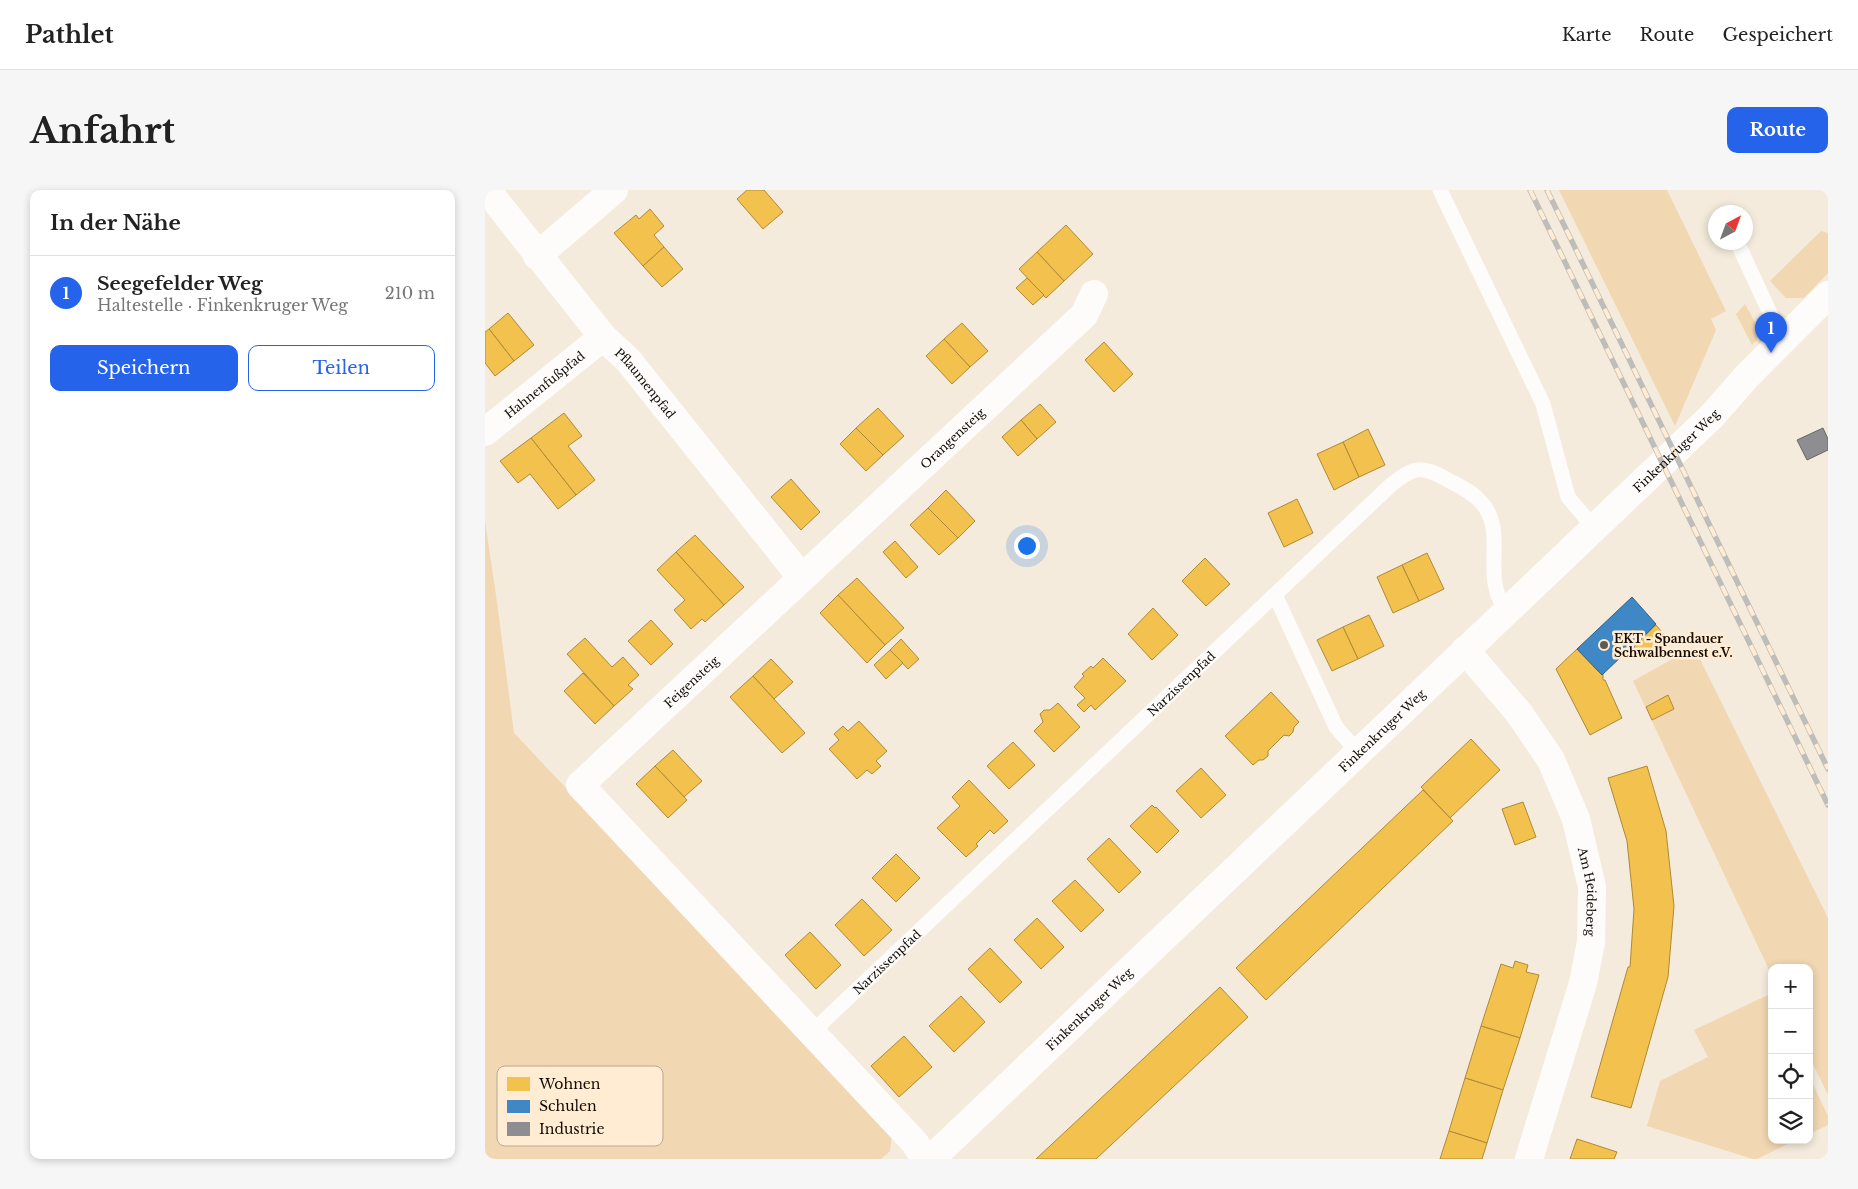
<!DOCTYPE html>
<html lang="de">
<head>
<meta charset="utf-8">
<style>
  body { margin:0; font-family:"Libre Baskerville",serif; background:#f6f6f6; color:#222 }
  .controls { position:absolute; right:15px; bottom:15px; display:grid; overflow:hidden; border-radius:10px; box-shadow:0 2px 8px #0003 }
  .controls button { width:45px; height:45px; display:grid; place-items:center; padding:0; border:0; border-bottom:1px solid #e0e0e0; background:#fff; color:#222; font:25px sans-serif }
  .compass { position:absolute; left:1223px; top:15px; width:45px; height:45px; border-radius:50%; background:#fff; box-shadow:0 2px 8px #0003; rotate:41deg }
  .you { position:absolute; left:541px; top:355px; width:18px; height:18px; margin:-12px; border:4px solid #fff; border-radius:50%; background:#1a73e8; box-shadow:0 0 0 8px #1a73e833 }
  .badge { display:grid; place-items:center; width:32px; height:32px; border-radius:50%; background:#2563eb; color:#fff; font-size:16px; font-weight:700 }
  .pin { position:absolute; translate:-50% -41px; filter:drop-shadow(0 1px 2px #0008) }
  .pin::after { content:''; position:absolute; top:26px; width:18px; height:15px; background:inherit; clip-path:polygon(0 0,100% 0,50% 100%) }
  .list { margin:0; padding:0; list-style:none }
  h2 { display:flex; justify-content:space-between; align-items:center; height:65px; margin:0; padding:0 20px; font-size:21px }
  h2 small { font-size:16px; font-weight:400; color:#767676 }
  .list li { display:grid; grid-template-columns:32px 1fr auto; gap:15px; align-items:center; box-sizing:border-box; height:75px; padding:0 20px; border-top:1px solid #e0e0e0 }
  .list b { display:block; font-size:19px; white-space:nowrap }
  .list p { margin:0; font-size:16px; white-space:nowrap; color:#767676 }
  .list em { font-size:16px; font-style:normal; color:#767676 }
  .actions { display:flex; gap:10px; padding:15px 20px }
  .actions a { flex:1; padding:11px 0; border:1px solid #2563eb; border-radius:10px; text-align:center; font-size:18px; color:#2563eb }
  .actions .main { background:#2563eb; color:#fff }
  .icon { flex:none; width:28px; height:28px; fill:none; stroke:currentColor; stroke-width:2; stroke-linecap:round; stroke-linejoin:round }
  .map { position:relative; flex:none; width:1343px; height:969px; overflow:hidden; border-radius:10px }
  header { display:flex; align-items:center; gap:30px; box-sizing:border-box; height:70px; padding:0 25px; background:#fff; border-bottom:1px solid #e0e0e0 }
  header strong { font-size:24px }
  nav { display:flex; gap:28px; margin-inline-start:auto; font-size:18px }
  .intro { display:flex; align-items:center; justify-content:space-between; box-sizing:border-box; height:120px; padding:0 30px }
  h1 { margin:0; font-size:35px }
  .button { padding:12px 22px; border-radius:10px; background:#2563eb; color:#fff; font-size:18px; font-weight:700 }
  main { display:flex; gap:30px; padding:0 30px }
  aside { flex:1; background:#fff; border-radius:10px; box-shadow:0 2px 8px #0003 }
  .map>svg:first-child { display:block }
  .green { fill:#f1d7b2 }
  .homes { fill:#f2c14e; stroke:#ae8a38 }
  .schools { fill:#3f88c5; stroke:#31628b }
  .industry { fill:#8d8d92; stroke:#686667 }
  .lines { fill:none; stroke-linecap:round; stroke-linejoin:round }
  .service { stroke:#fdfcfa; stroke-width:15 }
  .minor { stroke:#fdfcfa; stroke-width:28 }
  .rail-casing { stroke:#bfbdb9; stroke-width:5.5 }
  .rail { stroke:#ffecd2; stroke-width:4; stroke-dasharray:11; stroke-linecap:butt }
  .poi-dot { fill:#60594f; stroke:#ffecd2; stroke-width:2 }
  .labels { text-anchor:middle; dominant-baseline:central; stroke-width:5; stroke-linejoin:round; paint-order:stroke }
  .street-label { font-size:12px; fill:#100a03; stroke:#ffecd2 }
  .poi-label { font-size:12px; font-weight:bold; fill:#100a03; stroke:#ffecd2; text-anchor:start }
  .key { fill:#ffecd2; stroke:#b7a894; stroke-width:1 }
  .key-label { font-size:14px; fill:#100a03 }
</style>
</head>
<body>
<header>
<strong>Pathlet</strong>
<nav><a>Karte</a><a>Route</a><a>Gespeichert</a></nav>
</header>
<div class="intro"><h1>Anfahrt</h1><a class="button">Route</a></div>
<main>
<aside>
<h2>In der Nähe<small></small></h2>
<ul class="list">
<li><span class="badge">1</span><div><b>Seegefelder Weg</b><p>Haltestelle · Finkenkruger Weg</p></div><em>210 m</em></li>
</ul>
<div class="actions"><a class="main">Speichern</a><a>Teilen</a></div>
</aside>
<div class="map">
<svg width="1343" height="969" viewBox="0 0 1343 969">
  <rect width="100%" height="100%" fill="#f4ebdc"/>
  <g class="green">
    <path d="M1074,0h108l59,121 -15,8 5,11 -41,96z"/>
    <path d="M1336,41l7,2v40l-24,25h-18l-16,-17z"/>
    <path d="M1260,114l12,22v14l-5,5 -16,-31z"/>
    <path d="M0,331l12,81 17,131 378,400 -2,18 -9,8h-396z"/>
    <path d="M1209,457l134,271v177l-19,-39v-88h-37v8l-139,-295z"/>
    <path d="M1285,804l2,146h24l-39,19h-4l-106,-33 13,-45 48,-24 -14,-27z"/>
    <path d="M1324,886l19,40v9l-19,9z"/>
  </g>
  <g class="homes">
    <path d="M262,0h17l19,22 -20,17 -26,-30z"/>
    <path d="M165,19l14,17 -10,9 10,12 -21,19 -29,-33 22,-18 3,4z"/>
    <path d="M581,35l27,29 -29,27 -27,-29z"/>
    <path d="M179,57l19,22 -21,18 -19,-21z"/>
    <path d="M552,62l27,29 -18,17 -27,-29z"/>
    <path d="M542,88l17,17 -11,10 -17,-17z"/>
    <path d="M23,123l26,32 -20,16 -25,-32z"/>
    <path d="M477,133l26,28 -18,16 -26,-28z"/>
    <path d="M4,139l25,32 -19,15 -10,-13v-31z"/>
    <path d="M459,149l26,28 -18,17 -26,-28z"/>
    <path d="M619,152l29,32 -19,18 -29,-32z"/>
    <path d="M555,214l16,18 -19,17 -16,-19z"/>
    <path d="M393,218l26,28 -21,19 -27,-27z"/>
    <path d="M79,223l18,23 -14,10 27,34 -19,15 -45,-57z"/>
    <path d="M536,230l16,19 -19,17 -16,-19z"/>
    <path d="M371,238l27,27 -17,16 -26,-27z"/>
    <path d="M883,239l17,36 -26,12 -16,-35z"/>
    <path d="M46,248l45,57 -18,14 -28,-35 -12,9 -18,-22z"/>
    <path d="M858,252l16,35 -25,13 -17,-36z"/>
    <path d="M306,289l29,33 -19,18 -30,-33z"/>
    <path d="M461,300l29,31 -17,17 -30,-30z"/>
    <path d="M812,309l16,34 -29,14 -16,-34z"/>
    <path d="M443,318l30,30 -19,17 -29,-30z"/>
    <path d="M210,345l49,52 -20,18 -48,-53z"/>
    <path d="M410,351l23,26 -12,11 -23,-26z"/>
    <path d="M191,362l48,53 -19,17 -3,-3 -11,10 -17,-19 11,-10 -28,-30z"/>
    <path d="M942,363l17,36 -25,12 -17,-36z"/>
    <path d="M720,368l25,26 -24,22 -24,-25z"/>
    <path d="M917,375l17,36 -26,12 -16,-36z"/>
    <path d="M372,388l47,50 -19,17 -47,-50z"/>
    <path d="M353,405l47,50 -18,18 -47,-50z"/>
    <path d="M668,418l25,27 -26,25 -24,-26z"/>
    <path d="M884,425l15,31 -26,13 -15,-32z"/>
    <path d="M166,430l22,24 -22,21 -23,-24z"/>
    <path d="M1171,435l12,14 -22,20 -13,-13z"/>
    <path d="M858,437l15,32 -26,12 -15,-31z"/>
    <path d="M100,448l27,29 11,-10 16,18 -11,10 5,4 -19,17 -47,-52z"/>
    <path d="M416,449l18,20 -11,10 -18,-19z"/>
    <path d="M1092,459l25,26 1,-1v6h2l17,38 -32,17 -34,-66z"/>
    <path d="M405,460l13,13 -17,16 -12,-14z"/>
    <path d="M618,468l23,23 -31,29 -4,-5 -7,7 -7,-7 8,-7 -11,-11 10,-11 -2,-2 9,-8 2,2z"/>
    <path d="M286,469l22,23 -19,17 -21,-23z"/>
    <path d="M98,483l31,33 -19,18 -31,-33z"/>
    <path d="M268,486l52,57 -23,20 -52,-56z"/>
    <path d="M786,502l28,30 -5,5 -1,5 -4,4 -5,-1 -16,16v5l-5,4h-4l-6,5 -28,-29z"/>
    <path d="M1183,505l6,14 -22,11 -6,-13z"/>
    <path d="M573,513l22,24 -26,25 -20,-21 9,-9 -3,-8 4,-4h6z"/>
    <path d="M374,531l28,30 -11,10 5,5 -9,8 -5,-4 -10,9 -28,-30 10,-9 -5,-6 9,-8 5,5z"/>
    <path d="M986,549l29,31 -50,48 -29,-31z"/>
    <path d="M528,552l22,23 -26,24 -22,-23z"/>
    <path d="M188,560l29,31 -18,16 -29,-31z"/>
    <path d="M170,576l32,34 -19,18 -32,-34z"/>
    <path d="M1162,576l19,65 8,75 -6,71 -37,131 -40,-11 37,-130h2l4,-58 -7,-68 -19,-63z"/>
    <path d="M716,578l25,27 -25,23 -25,-27z"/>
    <path d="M484,590l39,41 -14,13 -4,-4 -14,14 2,2 -12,11 -29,-29 23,-22 -8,-9z"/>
    <path d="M938,600l30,31 -187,179 -30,-32z"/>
    <path d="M1038,612l13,35 -21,8 -13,-36z"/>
    <path d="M667,615l3,3 1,-1 23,24 -22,22 -27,-27z"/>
    <path d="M624,648l32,34 -22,21 -32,-34z"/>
    <path d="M411,664l24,24 -24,24 -24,-24z"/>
    <path d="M590,690l29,30 -23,22 -29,-31z"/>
    <path d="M377,709l30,31 -28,26 -29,-31z"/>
    <path d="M552,728l27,29 -23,22 -27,-29z"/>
    <path d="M325,742l31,33 -25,24 -31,-34z"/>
    <path d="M505,758l32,34 -22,21 -32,-34z"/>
    <path d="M1030,771l13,4 -2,7 13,3 -19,63 -39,-12 20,-62 12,4z"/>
    <path d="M735,797l28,30 -152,142h-60z"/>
    <path d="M476,806l24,26 -31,30 -25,-26z"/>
    <path d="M996,836l39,12 -17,52 -38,-12z"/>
    <path d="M419,846l28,31 -33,30 -28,-31z"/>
    <path d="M980,888l38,12 -16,53 -38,-12z"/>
    <path d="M964,941l38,12 -5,16h-42z"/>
    <path d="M1092,949l40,13 -3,7h-44z"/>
  </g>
  <path class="schools" d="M1147,407l24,27 -30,31 -2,-1 -22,21 -25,-26z"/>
  <path class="industry" d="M1338,238l5,11v11l-21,10 -10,-20z"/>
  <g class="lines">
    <g class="service">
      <path d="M955,0l103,214 25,93 26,31"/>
      <path d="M1252,52l46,99"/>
      <path d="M790,405l61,132 22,25"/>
      <path id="s1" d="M326,843l581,-549c21,-17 30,-19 54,-5 12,6 26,13 35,23 28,30 -2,75 26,109"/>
    </g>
    <g class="minor">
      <path id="s2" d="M2,0l116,147 25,23 174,218"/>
      <path d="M52,66l77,-66"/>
      <path id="s3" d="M0,242l118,-95"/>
      <path id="s4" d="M980,460l54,63 32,47 25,59 16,68 -1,55 -8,41 -54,176"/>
      <path id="s5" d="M440,969l-10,-16 -335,-358 504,-470 10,-21"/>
      <path id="s6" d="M446,969l781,-743 35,-40 81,-81"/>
    </g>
    <g class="rail-casing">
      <g id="rail">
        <path d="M1045,0l298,615"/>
        <path d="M1062,0l281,579"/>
      </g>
    </g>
    <use href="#rail" class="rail"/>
  </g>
  <circle class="poi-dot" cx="1119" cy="455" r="5"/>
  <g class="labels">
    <g class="street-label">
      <text stroke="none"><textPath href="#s2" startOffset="250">Pflaumenpfad</textPath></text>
      <text stroke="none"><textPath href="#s3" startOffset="76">Hahnenfußpfad</textPath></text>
      <text stroke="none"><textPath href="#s5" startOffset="1018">Orangensteig</textPath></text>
      <text stroke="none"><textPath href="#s6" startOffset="1028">Finkenkruger Weg</textPath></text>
      <text stroke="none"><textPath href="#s5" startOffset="661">Feigensteig</textPath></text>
      <text stroke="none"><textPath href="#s1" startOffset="509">Narzissenpfad</textPath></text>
      <text stroke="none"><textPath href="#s6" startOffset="622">Finkenkruger Weg</textPath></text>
      <text stroke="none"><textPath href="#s4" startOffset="278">Am Heideberg</textPath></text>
      <text stroke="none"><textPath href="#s1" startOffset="104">Narzissenpfad</textPath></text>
      <text stroke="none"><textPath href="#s6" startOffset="218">Finkenkruger Weg</textPath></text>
    </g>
    <g class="poi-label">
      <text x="1129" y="448">EKT - Spandauer<tspan x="1129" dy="14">Schwalbennest e.V.</tspan></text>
    </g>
  </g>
  <rect x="12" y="876" width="166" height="80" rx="8" class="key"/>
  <rect x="22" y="887" width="23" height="14" fill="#f2c14e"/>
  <rect x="22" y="910" width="23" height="13" fill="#3f88c5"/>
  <rect x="22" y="932" width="23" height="14" fill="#8d8d92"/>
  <g class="key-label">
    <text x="54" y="899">Wohnen</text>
    <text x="54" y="921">Schulen</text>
    <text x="54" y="944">Industrie</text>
  </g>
</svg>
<div class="controls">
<button>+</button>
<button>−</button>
<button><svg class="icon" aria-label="locate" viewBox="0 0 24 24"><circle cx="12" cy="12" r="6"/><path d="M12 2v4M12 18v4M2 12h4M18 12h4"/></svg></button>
<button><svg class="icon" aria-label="layers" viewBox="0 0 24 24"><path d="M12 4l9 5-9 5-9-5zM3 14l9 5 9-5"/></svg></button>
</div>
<svg class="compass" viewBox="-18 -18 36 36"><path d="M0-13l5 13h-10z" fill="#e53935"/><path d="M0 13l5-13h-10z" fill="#767676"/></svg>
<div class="you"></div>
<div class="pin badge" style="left:1286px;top:163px">1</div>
</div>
</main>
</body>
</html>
